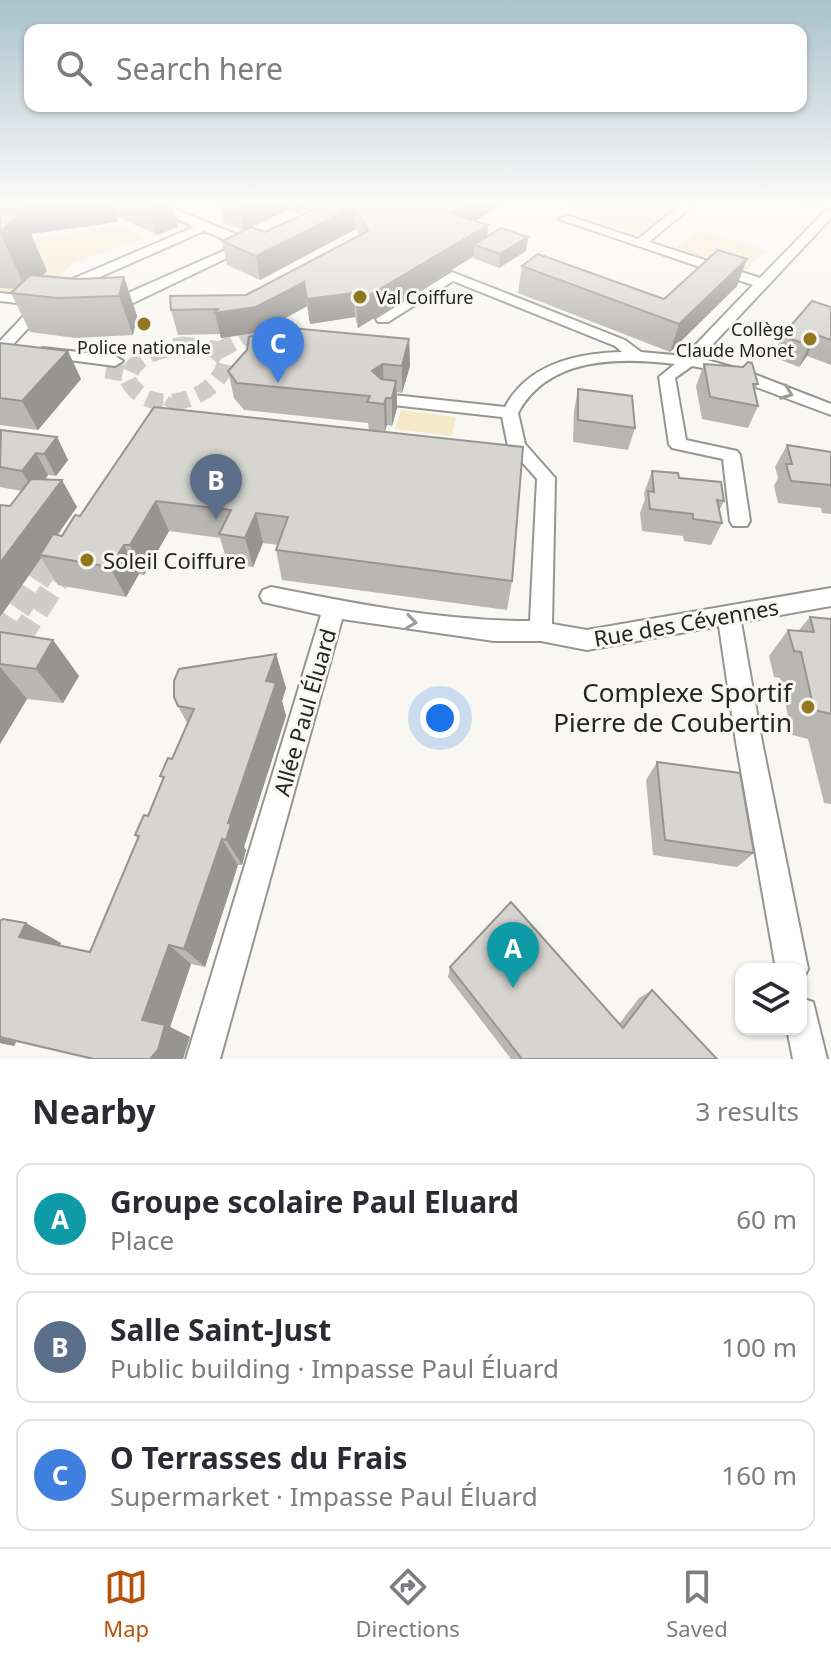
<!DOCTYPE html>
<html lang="en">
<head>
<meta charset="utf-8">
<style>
  body { margin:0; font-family:"Noto Sans",sans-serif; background:#f7f7f7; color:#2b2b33 }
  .controls { position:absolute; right:24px; bottom:24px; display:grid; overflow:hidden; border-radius:16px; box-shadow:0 2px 6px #0004 }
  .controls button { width:72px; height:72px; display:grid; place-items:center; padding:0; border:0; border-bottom:2px solid #e1e1e2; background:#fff; color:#2b2b33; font:40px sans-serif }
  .you { position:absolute; left:440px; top:718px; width:28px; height:28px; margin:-20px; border:6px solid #fff; border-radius:50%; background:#1a73e8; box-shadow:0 0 0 12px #1a73e833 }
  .badge { display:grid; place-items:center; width:52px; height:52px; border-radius:50%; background:#b45309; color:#fff; font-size:26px; font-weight:700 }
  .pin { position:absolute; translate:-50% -66px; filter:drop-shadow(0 2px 4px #0008) }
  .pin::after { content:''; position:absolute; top:42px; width:28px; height:24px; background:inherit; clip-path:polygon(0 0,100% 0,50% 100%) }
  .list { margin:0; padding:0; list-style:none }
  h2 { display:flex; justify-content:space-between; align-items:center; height:104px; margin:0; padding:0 32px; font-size:34px }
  h2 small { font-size:26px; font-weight:400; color:#7c7c81 }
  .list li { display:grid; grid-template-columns:52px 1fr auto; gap:24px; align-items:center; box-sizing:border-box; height:112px; margin:0 16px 16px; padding:0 16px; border:2px solid #e1e1e2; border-radius:16px }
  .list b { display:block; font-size:30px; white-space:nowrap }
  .list p { margin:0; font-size:26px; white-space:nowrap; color:#7c7c81 }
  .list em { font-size:26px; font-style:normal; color:#7c7c81 }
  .icon { flex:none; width:44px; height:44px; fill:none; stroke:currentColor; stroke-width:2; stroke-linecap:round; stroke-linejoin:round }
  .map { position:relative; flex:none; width:831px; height:1059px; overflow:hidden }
  .search { position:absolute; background:#fff; box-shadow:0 2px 6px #0004; left:24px; right:24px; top:24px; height:88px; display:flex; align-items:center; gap:20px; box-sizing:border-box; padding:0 28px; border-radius:16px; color:#7c7c81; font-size:30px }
  .sheet { height:488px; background:#fff }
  nav { display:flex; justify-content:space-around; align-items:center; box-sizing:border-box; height:112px; border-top:2px solid #e1e1e2; background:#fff; font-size:22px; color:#7c7c81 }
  nav a { display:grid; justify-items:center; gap:4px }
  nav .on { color:#b45309 }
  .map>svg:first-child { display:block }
  .green { fill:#f5e9c8 }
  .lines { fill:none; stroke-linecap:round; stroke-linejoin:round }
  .minor-tunnel-far2 { stroke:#cecdc9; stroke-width:13; stroke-dasharray:13 7; stroke-linecap:butt }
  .minor-tunnel-far1 { stroke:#cecdc9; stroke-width:17; stroke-dasharray:17 9; stroke-linecap:butt }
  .minor-tunnel { stroke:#cecdc9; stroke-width:23; stroke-dasharray:23 11; stroke-linecap:butt }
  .minor-casing { stroke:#969590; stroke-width:4 }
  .minor { fill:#fff; fill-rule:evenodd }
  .wall { fill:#b9b7b3; fill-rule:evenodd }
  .shaded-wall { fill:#969592 }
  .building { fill:#d7d5d0; stroke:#969592; stroke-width:2 }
  .oneway { stroke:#9d9d9c }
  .poi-dot { fill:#93771e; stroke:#f8f7f2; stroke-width:3 }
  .labels { text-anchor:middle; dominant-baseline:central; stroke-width:6; stroke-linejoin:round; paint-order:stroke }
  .far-poi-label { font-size:18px; fill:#252523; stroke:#f8f7f2; text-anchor:start }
  .poi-label { font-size:22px; fill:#252523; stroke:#f8f7f2; text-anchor:start }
  .street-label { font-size:22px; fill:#252523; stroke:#f8f7f2 }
  .near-poi-label { font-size:26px; fill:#252523; stroke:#f8f7f2; text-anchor:end }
</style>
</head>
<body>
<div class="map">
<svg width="831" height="1059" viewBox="0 0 831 1059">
  <rect width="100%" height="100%" fill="#f8f7f2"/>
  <g class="green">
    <path d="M555,202h128l-41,31h-9l-58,-18 6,-4z"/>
    <path d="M119,225l26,13 -72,25 -32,32 -41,-4v-47z"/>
    <path d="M699,230l67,20 -22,22 -70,-23z"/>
    <path d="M401,410l55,7 -4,19 -57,-7z"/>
  </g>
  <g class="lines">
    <path class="minor-tunnel-far2" d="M240,339l34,-18"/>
    <g class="minor-tunnel-far1">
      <path d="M183,345l30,4 13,10c-4,41 -78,62 -98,21 3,-24 35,-31 55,-35z"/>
      <path d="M218,351l26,-14"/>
      <path d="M106,370l23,4"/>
      <path d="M156,431l20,-30"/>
    </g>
    <g class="minor-tunnel">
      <path d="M0,638l61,-91"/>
      <path d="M0,668l70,-107"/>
    </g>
    <g class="minor-casing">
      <g id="minor">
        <path d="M141,202h16l101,41 -129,62 -26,5v-6l134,-59 -33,-14 -145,64 -53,57 -6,1v-12l34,-36 -34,-4v-8l41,4 8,-8 145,-62z"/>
        <path d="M684,202h13l-48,40 111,36 65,-67 6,-1v8l-131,140 46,13 85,33v11l-123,-46 -16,-3 -17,12 11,62 51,11 3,4 10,66 -3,5h-14l-3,-5 -7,-62 -51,-11 -3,-4 -10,-67 16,-13c-56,-7 -127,-7 -157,49l7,31 30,34 -3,146 35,6 244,-42v18l-90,16 21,120 46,227 -5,11 -2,-11h-25l-40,-227 -17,-116 -132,24 -46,-9h-47l-152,-22 -122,440h-34l135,-444 -58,-13 -3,-6 3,-6 8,-3c86,17 172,34 259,34l7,-142 -29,-33 -6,-29 -118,-13 -8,-5 8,-5 121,13c23,-43 71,-54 117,-55l-7,-6 -162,-65 -65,41h-10l-2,-3 76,-47 173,68 16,12 44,4 68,-71 -194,-66 10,-3 69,23z"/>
        <path d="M43,348l72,8 8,5 -8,5 -77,-10v-6z"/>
        <path d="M801,998l12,4 14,57h-34l-6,-30h14z"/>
      </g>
    </g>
    <use href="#minor" class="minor"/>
  </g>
  <g class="wall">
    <path d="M0,202h171l7,25 -21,8 -41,-19 2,6 -87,12 16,37 -5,5 36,3 46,-2 13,39 -4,19 -58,3 -45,-6 -19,-39 4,-4 -15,-1z"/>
    <path d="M219,202h288l-32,19 13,4 -1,11 41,1 -2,14 -27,17 -26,-10 1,-2 -116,72 -3,-11 -45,7 -3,-18 -46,26 -40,6 -1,-4 -42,1 -7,-25 75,-15 113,-59 -3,-7 -96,51 -33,-15 -5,-24 21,-10 -20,-9zM312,207l1,3 -48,22 -13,-5 36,-17 9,4z"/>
    <path d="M756,202h64l-2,4z"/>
    <path d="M522,266l142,33 73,-13 -67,66 -152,-59z"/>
    <path d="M831,307v58l-24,-9 -8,11 -26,-10 9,-21z"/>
    <path d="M409,339l1,27 -8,27 -5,-1v16l-5,18 -5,-1 -2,6 -16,-1 -1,-7 -124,-13 -10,-12 -6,-27 43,-29z"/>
    <path d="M0,343l81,36 -43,51 -38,-5z"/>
    <path d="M704,364l54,20 -4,7 4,15 -10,22 -46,-9 -6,-33z"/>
    <path d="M578,389l57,39 -7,22 -55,-8 1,-31z"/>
    <path d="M154,407l358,174 -5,29 -225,-30 -6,-30 2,-5 -15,-2 -10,24 -25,-3 -8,-26 -51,-7 -25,44 -5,-1 -13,23 -68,-12 -17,-27 -41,59v-112l10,1 12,-15 -22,-4v-56l57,6 11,23 -12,16 -8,-1 -3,5 32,27 -20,28 5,1 18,-20z"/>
    <path d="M787,445l44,7v62l-9,-1 -1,-5 -43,-5 -4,-17 4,-8 -3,-11z"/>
    <path d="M652,471l27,7 45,23 -5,10 3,12 -11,22 -27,-4 -1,-5 -41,-5 -2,-18 5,-14 -1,-6z"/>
    <path d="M810,617l21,2v185l-7,-1 -16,-64 -16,-4 -12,-57 -6,-1 -5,-21 19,-26h11z"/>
    <path d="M0,632l53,8 26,36 -16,27 -36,-4 -27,45z"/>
    <path d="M276,654l10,34 -4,13 4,15 -42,131 2,3 -4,15h-4l-33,102 -14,-3 -21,63 20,10 -7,22h-94l-73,-17 -2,4 -14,-3v-122l61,22 -1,2 30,7 48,-113 -3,-4 13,-19 15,-36 -3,-4 12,-17 15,-36 -9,-17z"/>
    <path d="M657,762l97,91 -17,14 -84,-12 -7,-75z"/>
    <path d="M450,967l169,57 20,-26 13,-8 65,69h-206l-63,-82z"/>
  </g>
  <g class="shaded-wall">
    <path d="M56,202h56l6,20 -87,12 16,37 -21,19 -26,-58v-22z"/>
    <path d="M164,202h7l7,25 -21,8 -8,-27z"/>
    <path d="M252,202h35l1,8 -45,21 -4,-23z"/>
    <path d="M296,202h16v5l-15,7z"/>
    <path d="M469,202h38l-58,34 1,-23z"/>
    <path d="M354,207l2,22 -96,51 -4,-24z"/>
    <path d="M488,225l-2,23 -12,-3v11l-116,72 -2,-25z"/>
    <path d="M528,237l-2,14 -27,17 1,-14z"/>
    <path d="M747,259l-10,27 -67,66 9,-28z"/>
    <path d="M124,277l13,39 -4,19 -14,-39z"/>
    <path d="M304,282l3,24 -46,26 -40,6 -6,-25z"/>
    <path d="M353,293l2,24 -45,7 -3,-25z"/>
    <path d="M817,335l-10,21 -8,11 10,-22z"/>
    <path d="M409,339l1,27 -8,27v-27z"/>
    <path d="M68,351l13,28 -43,51 -16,-29z"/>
    <path d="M383,364l1,27 -12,-20z"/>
    <path d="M396,381l1,27 -5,18v-28z"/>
    <path d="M386,398l1,27 -2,6 -1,-27z"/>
    <path d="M57,437l11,23 -12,16 -12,-22z"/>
    <path d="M36,453l12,22 -13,19 -13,-23z"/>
    <path d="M62,480l15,27 -34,49 -3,-1 1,3 -41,59v-54z"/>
    <path d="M156,501l13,30 -25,44 -14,-30z"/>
    <path d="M256,513l7,30 -10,24 -8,-29z"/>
    <path d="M124,545l15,29 -13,23 -16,-30z"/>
    <path d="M53,640l26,36 -16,27 -27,-34z"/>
    <path d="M276,654l10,34 -4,13 4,15 -42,131 2,3 -4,15 -16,-25 2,-17 38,-142z"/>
    <path d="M0,667l27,32 -27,45z"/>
    <path d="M222,839l16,26 -33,102 -21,-18z"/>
    <path d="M26,923l35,20 -6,13 -36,-19z"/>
    <path d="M169,945l22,19 -21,63 20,10 -7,22h-33l-8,-39z"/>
    <path d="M0,1038l16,4 -2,4 -14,-3z"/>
  </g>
  <g class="building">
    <path d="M0,202h56l-56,8z"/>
    <path d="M136,202h28l-15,6z"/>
    <path d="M225,202h27l-13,6z"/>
    <path d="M322,202h147l-19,11 38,12 -132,78 -3,-10 -46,6 -3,-17 -48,25 -41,6 3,-4 -47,1 -1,-14 76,-1 122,-64 -14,-24 -98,49 -34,-15 29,-14 14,5 61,-28z"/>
    <path d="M0,212l22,2 -22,17z"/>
    <path d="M501,228l27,9 -28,17 -26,-9z"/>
    <path d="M718,250l29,9 -68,65 -157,-58 16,-12 126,45z"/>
    <path d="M30,275l48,4 46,-2 -5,19 -61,2 -47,-5z"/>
    <path d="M812,301l19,6v33l-14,-5 -8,10 -27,-9z"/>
    <path d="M291,328l118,11 -7,27 -19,-2 -11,7 9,8 15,2 -4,17h-6l-2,6 -17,-2 3,-6 -133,-13 -9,-12 19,-21 2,-13 18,-6 4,11z"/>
    <path d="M0,343l68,8 -46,50 -22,-3z"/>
    <path d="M748,362l4,1 6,21h-5l5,22 -48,-9 -6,-33 39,3z"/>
    <path d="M578,389l54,7 3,32 -57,-8z"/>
    <path d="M154,407l369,40 -11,134 -236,-31 12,-33 -32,-4 -11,25 -26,-4 12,-24 -75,-9 -26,44h-6l-14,22 -70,-12 13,-21 9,2 13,-21 5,1z"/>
    <path d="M1,430l56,7 -13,17 -8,-1 -14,18 -22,-4z"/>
    <path d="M787,445l44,7v33l-40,-4 -5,-17h6z"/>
    <path d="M652,471l26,2 1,5 42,4 3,19 -7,-1 5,23 -29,-4v-5l-43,-5 -2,-18 6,1z"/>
    <path d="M31,479l31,1 -62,83v-58l10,1z"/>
    <path d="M810,617l21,2v95l-17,-4 -13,-58 -7,-1 -6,-21 26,2z"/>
    <path d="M0,632l53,8 -17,29 -36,-5z"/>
    <path d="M276,654l-10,27 10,2 -48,140 3,1 -5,16 -4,-1 -38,110 -15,-4 -27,75 23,5 -7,25 -8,9h-56l-94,-22v-116l3,-2 23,4 -7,14 71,15 49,-116 -4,-1 9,-20 4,1 16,-39 -4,-1 8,-18 4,1 22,-50 -16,-3 -4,-9v-16l5,-12z"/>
    <path d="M657,762l83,11 14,80 -89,-13z"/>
    <path d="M511,902l112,126 29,-38 65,69h-195l-72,-92z"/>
  </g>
  <defs><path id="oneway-chevron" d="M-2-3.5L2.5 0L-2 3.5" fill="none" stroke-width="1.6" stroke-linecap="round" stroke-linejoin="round" transform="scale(2)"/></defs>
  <g class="oneway">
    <use href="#oneway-chevron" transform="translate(787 393) rotate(21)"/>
    <use href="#oneway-chevron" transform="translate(411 622) rotate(7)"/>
  </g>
  <linearGradient id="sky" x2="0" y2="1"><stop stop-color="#a9c2cc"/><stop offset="0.58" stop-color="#fcfbf9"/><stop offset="1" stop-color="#fcfbf9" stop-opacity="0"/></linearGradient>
  <rect width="831" height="351" fill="url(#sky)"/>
  <g class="poi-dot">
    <circle cx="360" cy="297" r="8"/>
    <circle cx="144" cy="324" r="8"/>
    <circle cx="810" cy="339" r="8"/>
    <circle cx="87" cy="560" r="8"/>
    <circle cx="808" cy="707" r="8"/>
  </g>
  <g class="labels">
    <g class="far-poi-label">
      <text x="376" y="297">Val Coiffure</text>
      <text x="794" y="329" text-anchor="end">Collège<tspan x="794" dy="21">Claude Monet</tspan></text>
      <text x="144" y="347" text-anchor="middle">Police nationale</text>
    </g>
    <g class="poi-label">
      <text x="103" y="560">Soleil Coiffure</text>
    </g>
    <g class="street-label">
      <text transform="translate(686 622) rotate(-10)">Rue des Cévennes</text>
      <text transform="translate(304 712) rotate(-74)">Allée Paul Éluard</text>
    </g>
    <g class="near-poi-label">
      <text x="792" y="692">Complexe Sportif<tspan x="792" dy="30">Pierre de Coubertin</tspan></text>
    </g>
  </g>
</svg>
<div class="controls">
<button><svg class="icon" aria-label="layers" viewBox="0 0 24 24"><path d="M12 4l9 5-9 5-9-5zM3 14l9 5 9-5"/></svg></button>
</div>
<div class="you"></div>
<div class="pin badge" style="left:513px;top:988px;background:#0f9aa8">A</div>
<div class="pin badge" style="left:216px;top:520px;background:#5c6f8a">B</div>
<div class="pin badge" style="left:278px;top:383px;background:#3f7fe0">C</div>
<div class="search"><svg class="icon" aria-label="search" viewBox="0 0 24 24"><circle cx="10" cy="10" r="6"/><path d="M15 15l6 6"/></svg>Search here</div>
</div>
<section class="sheet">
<h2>Nearby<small>3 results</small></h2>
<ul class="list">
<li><span class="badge" style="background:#0f9aa8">A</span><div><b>Groupe scolaire Paul Eluard</b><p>Place</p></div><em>60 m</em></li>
<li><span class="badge" style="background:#5c6f8a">B</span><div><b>Salle Saint-Just</b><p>Public building · Impasse Paul Éluard</p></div><em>100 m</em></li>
<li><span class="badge" style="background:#3f7fe0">C</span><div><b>O Terrasses du Frais</b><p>Supermarket · Impasse Paul Éluard</p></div><em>160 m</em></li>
</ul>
</section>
<nav>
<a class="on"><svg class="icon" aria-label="map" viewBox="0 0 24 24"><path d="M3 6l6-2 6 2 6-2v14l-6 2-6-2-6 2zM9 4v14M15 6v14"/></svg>Map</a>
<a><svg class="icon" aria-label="directions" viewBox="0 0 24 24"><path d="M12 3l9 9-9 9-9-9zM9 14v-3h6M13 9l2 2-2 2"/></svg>Directions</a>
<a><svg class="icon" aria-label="saved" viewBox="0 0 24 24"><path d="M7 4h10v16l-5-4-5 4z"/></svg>Saved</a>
</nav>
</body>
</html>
